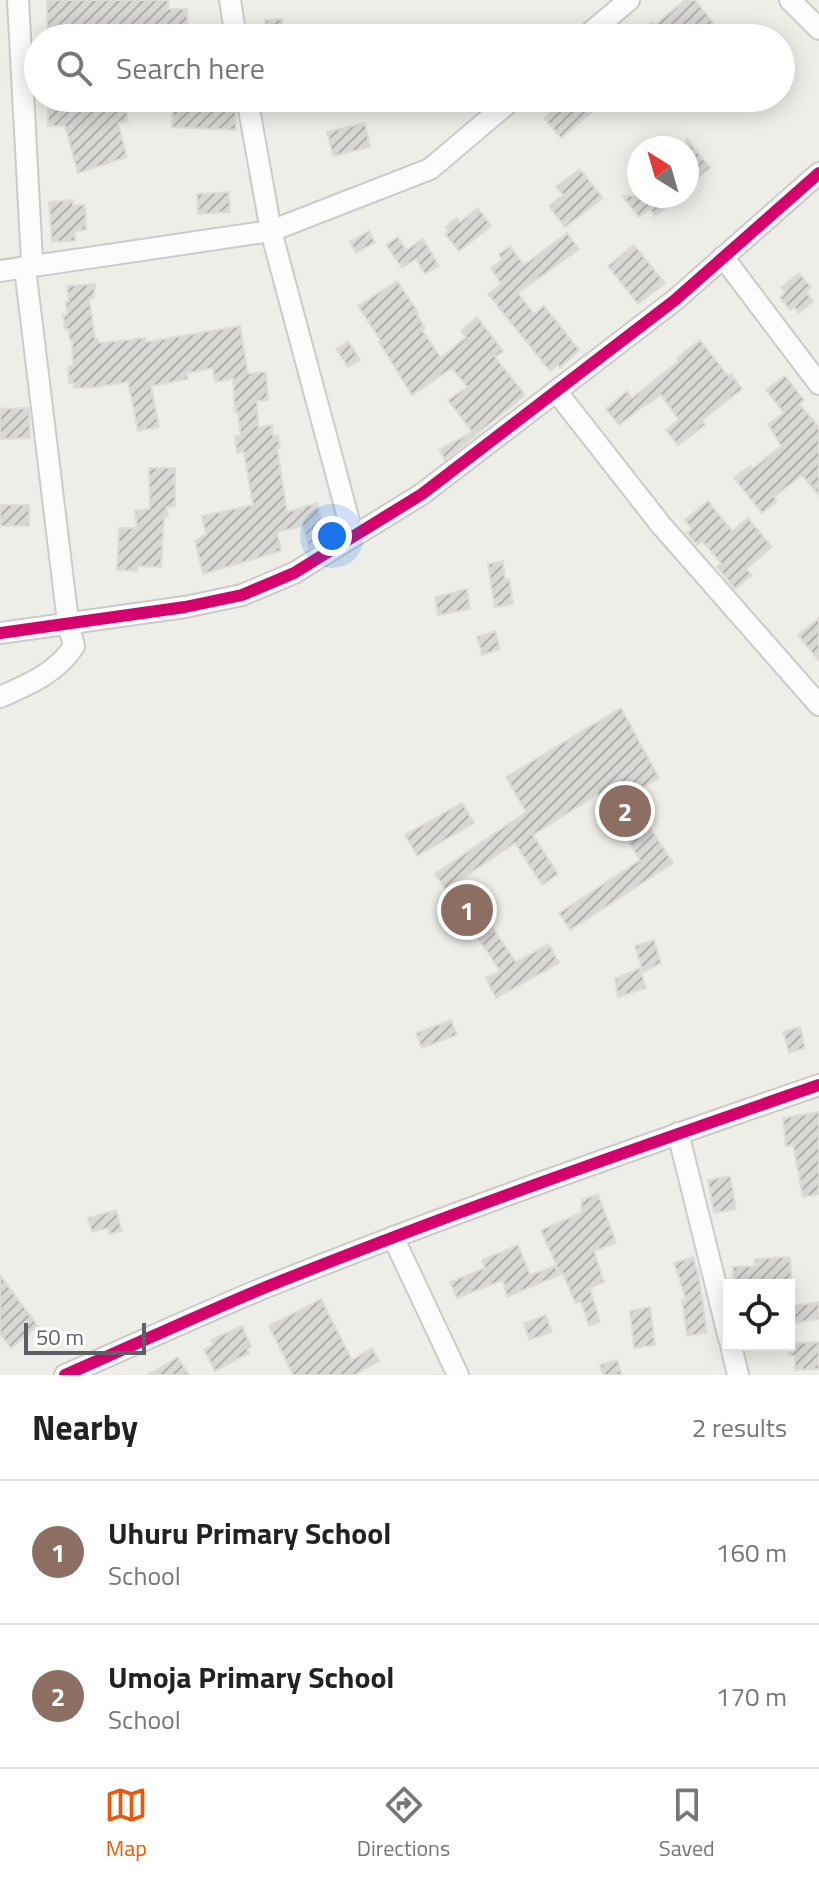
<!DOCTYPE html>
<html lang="en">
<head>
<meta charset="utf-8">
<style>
  body { margin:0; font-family:"Titillium Web",sans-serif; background:#f2f2f2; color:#222 }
  .controls { position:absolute; right:24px; bottom:24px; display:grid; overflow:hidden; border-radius:0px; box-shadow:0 4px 20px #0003 }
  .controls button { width:72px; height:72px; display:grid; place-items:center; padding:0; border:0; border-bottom:2px solid #e0e0e0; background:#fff; color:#222; font:40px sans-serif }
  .compass { position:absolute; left:627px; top:136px; width:72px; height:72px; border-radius:50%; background:#fff; box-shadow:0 4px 20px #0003; rotate:323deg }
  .scale { position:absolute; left:24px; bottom:20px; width:122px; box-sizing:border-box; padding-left:8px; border:4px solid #5d6167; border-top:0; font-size:22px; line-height:28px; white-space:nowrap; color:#5d6167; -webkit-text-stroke:6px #fff; paint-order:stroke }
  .you { position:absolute; left:332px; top:536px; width:28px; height:28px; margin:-20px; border:6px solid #fff; border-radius:50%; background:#1a73e8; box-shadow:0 0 0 12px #1a73e833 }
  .badge { display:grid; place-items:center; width:52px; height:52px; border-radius:50%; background:#ea580c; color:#fff; font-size:26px; font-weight:700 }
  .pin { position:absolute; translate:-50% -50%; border:4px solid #fff; box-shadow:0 2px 8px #0006 }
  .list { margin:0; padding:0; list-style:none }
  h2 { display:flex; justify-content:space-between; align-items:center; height:104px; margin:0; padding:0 32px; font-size:34px }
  h2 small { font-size:26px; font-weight:400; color:#767676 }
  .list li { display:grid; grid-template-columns:52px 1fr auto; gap:24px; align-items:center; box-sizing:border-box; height:144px; padding:0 32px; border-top:2px solid #e0e0e0 }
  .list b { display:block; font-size:30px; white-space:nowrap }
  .list p { margin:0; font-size:26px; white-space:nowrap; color:#767676 }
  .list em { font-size:26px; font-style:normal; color:#767676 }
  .icon { flex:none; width:44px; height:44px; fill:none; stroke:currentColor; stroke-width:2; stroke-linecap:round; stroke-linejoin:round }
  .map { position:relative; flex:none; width:819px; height:1375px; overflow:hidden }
  .search { position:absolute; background:#fff; box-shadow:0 4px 20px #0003; left:24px; right:24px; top:24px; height:88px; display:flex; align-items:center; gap:20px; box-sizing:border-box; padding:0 28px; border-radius:44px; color:#767676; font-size:30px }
  .sheet { height:392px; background:#fff }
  nav { display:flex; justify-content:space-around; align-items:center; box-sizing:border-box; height:112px; border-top:2px solid #e0e0e0; background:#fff; font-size:22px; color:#767676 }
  nav a { display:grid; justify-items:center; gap:4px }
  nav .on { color:#ea580c }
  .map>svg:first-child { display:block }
  .building { fill:url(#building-hatch); stroke:#dedcd8; stroke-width:2 }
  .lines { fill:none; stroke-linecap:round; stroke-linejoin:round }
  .minor-casing { stroke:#cbcbcb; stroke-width:24 }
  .minor { stroke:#fcfcfc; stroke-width:20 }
  .cycleway-casing { stroke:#fff; stroke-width:17 }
  .cycleway { stroke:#d6006c; stroke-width:12 }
</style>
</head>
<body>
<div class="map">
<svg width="819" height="1375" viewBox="0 0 819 1375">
  <defs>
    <pattern id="building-hatch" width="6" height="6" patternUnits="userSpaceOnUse" patternTransform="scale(2)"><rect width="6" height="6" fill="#d8d7d4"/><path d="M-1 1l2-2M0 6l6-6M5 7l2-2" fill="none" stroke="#b2b2b0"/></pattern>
  </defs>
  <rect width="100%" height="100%" fill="#eeeee9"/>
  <g class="building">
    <path d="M47,0h121v9h19l1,24 -141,-1z"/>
    <path d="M685,0h10l30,38h-93l20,-16 3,3z"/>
    <path d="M282,19v19h-17v-18z"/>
    <path d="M48,98h39v6l38,-4 3,22 -10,1 9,34 -49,16 -13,-47h-17z"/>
    <path d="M567,98h21l9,10 -36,30 -17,-20z"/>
    <path d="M203,106l32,1 1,23 -64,-3 1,-18 30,1z"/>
    <path d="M365,123l5,24 -37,9 -6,-24z"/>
    <path d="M687,139l23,29 -23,18z"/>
    <path d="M580,169l23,29 -38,29 -16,-21 14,-11 -7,-8z"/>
    <path d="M229,192l1,20 -32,2 -1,-20z"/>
    <path d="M623,196h43l-3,2 6,7 -14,11 -5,-7 -11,8z"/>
    <path d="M73,200v5h12l1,25 -11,1v10l-23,1 -3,-40z"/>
    <path d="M478,208l13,18 -32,25 -14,-17 4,-3 -4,-4 12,-9 3,4z"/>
    <path d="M369,231l6,11 -19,11 -6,-11z"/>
    <path d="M567,233l12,16 -61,44 16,21 10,-8 35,44 -19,18 -2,-3 -8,6 -62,-77 13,-10 -10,-16 11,-8 -3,-6 11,-8 14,19z"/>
    <path d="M398,237l8,13 17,-11 16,27 -14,8 -9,-15 -14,9 -16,-23z"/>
    <path d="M634,245l31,38 -27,21 -30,-38z"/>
    <path d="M799,273l12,14 -5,5 7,9 -14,12 -5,-6 -4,3 -10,-12 5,-5 -4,-5z"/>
    <path d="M397,281l21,31 -2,1 9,15 -3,2 19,28 25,-21 -5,-6 16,-14 26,34 -8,6 30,38 -80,65 -6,-10 33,-18 -24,-32 19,-13 -15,-19 -40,27 -33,-53 2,-1 -23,-35z"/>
    <path d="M95,284l-1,14h-5l6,41h3l1,4 46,-5 1,4 94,-16 8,48 18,-2 2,28 -11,1 1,26 14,-2 1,11 5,-1 2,13h-3l10,64 30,-9 10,34 -18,11 -6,-22 -26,6 4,19 -78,23 -8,-33 11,-7 -4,-18 51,-11 -9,-53 -7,1 -2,-17h6l-4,-25 -2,1 -2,-33 -18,3 -2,-14 -26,5 1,6 -37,7 8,41 -21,4 -10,-49 -29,4v1l-25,1v-5h-5l-1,-17h5l-1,-26h-2l-2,-11h-3l-2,-14h4l-1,-13h3l-2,-16z"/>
    <path d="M700,340l28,36 3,-2 11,15 -40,31 3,5 -27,20 -12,-15 13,-10 -18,-25 -14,10 -1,-1 -27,21 -13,-16 21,-18 5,7 47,-37 -2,-3z"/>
    <path d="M348,341l12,19 -12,7 -12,-18z"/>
    <path d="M785,376l19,24 -5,4 20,23v68l-17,-20 -28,22 3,4 -15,12 -28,-35 16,-12 2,3 29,-23 -13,-22 16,-11 -18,-23z"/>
    <path d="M29,408l1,30 -30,1v-30z"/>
    <path d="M149,468h26v38l-9,1 2,9 -4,1 -3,50 -24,-1v5l-20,-1 2,-42h18l-2,-17 15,-2z"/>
    <path d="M708,501l24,30 16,-13 24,29 -26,22 6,6 -17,14 -18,-22 4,-4 -19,-22 -5,4 -10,-12 5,-4 -7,-9z"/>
    <rect x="0" y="505" width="29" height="21"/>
    <path d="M503,561l2,19 4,-1 4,25 -18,3 -7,-43z"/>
    <path d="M467,589l3,20 -32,6 -3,-18z"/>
    <path d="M819,618v43l-21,-26z"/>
    <path d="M495,631l5,18 -18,6 -5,-18z"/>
    <path d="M621,708l38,70 -30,17 44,68 -103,67 -11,-17 81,-53 -42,-66 -65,41 25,39 -16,11 -27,-42 -55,37 56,82 33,-18 10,19 -63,35 -10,-20 14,-7 -65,-97 91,-62 -20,-35z"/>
    <path d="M462,803l12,20 -57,33 -12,-21z"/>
    <path d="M654,940l7,23 -18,9 -8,-26z"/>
    <path d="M640,968l6,20 -28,9 -3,-18z"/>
    <path d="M451,1020l6,15 -35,13 -6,-15z"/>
    <path d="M800,1027l5,21 -16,5 -6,-21z"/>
    <path d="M819,1112v82l-16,3 -10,-52 -7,1 -3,-28z"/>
    <path d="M730,1176l6,33 -22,4 -6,-33z"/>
    <path d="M598,1194l18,49 -22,8 10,31 -14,6 10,34 -11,4 -8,-24 -6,1 -12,-30 -3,1 -19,-44 40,-17 1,-13z"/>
    <path d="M116,1210l6,21 -13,3 -1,-6 -16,4 -4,-14z"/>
    <path d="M518,1245l12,30 25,-9 4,9 -52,22 -4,-17 -46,18 -7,-16 35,-14 -3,-8z"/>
    <path d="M693,1257l6,20 8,56 -20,3 -5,-36 4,-1 -12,-36z"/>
    <path d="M790,1257l2,28h-58l-1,-18 22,-1v-7z"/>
    <path d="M0,1275l38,51 -27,22 -11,-14z"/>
    <path d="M321,1299l31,61 20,-12 7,13 -25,14h-61l-24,-49z"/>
    <path d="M819,1302v17l-24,4 -2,-17z"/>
    <path d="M650,1307l5,38 -21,3 -4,-37z"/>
    <path d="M546,1315l6,17 -23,8 -5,-17z"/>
    <path d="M242,1326l9,21 -4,2 2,4 -34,18 -11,-21 9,-5 -2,-5z"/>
    <path d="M819,1342v27l-24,1v-14h-6v-13z"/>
    <path d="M178,1357l11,18h-41z"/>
    <path d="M617,1360l5,15h-19l-3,-10z"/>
  </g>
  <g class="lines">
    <g class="minor-casing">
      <g id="minor">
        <path d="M230,0l6,38"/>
        <path d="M790,0l29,29"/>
        <path d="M584,38l45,-38"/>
        <path d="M247,98l24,133 82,305"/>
        <path d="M723,257l96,127"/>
        <path d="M0,271l271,-40 159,-62 84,-71"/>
        <path d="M556,391l105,134 158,180"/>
        <path d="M0,633l185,-26 57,-12 52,-22 128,-79 253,-194 144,-127"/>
        <path d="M0,697c28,-12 58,-25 74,-51l-6,-24 -43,-354 7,-7 -14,-261"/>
        <path d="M678,1133l51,205"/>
        <path d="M393,1237l65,138"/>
        <path d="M731,1345l7,30"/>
        <path d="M65,1375c67,-29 133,-60 201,-88 182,-73 367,-138 553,-202"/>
      </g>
    </g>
    <use href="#minor" class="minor"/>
    <g class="cycleway-casing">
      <g id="cycleway">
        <path d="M0,633l185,-26 57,-12 52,-22 128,-79 253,-194 144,-127"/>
        <path d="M65,1375c67,-29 133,-60 201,-88 182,-73 367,-138 553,-202"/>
      </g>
    </g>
    <use href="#cycleway" class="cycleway"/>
  </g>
</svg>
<div class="controls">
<button><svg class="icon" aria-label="locate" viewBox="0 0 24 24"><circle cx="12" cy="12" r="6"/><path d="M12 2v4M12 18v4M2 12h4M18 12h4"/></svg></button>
</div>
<svg class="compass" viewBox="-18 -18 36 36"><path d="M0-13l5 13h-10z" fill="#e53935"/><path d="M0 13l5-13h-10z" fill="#767676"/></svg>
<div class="scale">50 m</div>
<div class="you"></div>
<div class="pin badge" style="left:467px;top:910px;background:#8d6e63">1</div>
<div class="pin badge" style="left:625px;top:811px;background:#8d6e63">2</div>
<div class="search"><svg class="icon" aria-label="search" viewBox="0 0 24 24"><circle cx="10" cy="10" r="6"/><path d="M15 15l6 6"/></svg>Search here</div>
</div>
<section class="sheet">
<h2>Nearby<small>2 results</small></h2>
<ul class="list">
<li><span class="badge" style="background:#8d6e63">1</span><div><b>Uhuru Primary School</b><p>School</p></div><em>160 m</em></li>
<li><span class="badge" style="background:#8d6e63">2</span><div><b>Umoja Primary School</b><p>School</p></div><em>170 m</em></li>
</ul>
</section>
<nav>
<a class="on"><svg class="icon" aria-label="map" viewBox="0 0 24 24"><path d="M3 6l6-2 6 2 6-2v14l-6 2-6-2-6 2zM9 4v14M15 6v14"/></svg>Map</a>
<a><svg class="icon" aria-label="directions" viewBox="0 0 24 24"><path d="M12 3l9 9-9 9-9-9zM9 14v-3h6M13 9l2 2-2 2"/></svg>Directions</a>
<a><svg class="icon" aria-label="saved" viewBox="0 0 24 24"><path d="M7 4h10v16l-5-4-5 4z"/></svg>Saved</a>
</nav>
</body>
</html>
